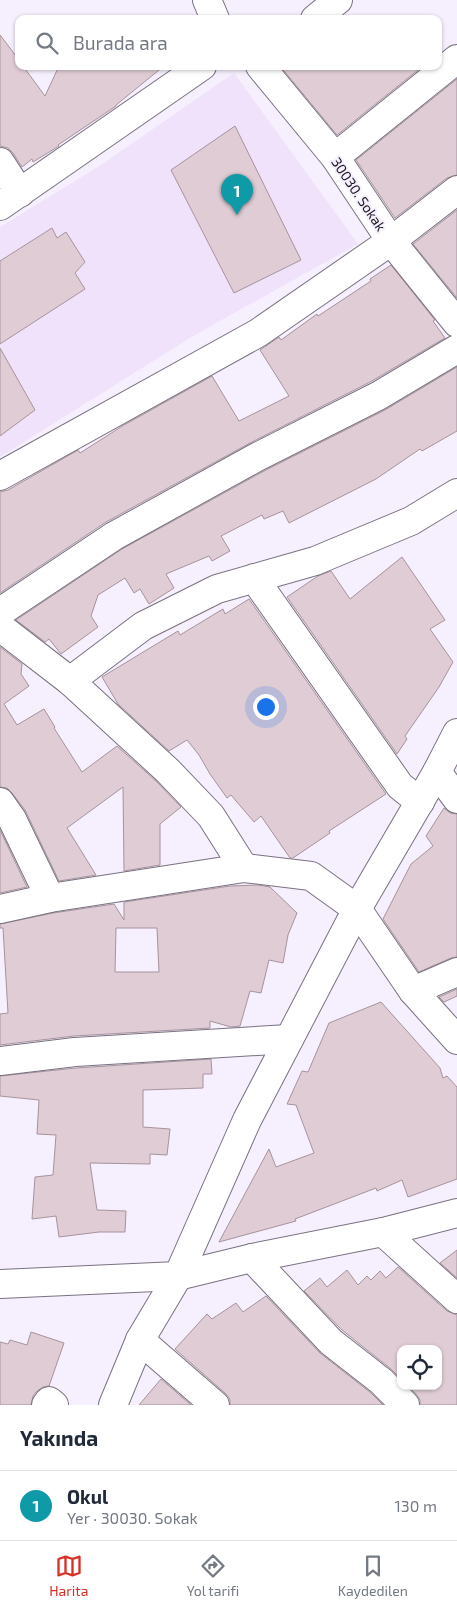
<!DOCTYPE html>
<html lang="tr">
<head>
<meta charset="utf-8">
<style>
  body { margin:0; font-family:"Exo 2",sans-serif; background:#f2f2f3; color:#1f2937 }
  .controls { position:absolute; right:15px; bottom:15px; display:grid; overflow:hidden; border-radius:10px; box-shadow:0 1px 4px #0004 }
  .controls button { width:45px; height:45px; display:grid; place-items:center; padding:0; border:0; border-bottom:1px solid #e0e1e3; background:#fff; color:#1f2937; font:25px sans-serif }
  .you { position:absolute; left:265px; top:706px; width:18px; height:18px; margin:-12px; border:4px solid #fff; border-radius:50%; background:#1a73e8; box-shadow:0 0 0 8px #1a73e833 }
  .badge { display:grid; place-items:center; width:32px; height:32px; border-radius:50%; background:#d93025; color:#fff; font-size:16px; font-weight:700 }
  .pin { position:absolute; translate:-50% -41px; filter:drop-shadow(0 1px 2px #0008) }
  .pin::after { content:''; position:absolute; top:26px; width:18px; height:15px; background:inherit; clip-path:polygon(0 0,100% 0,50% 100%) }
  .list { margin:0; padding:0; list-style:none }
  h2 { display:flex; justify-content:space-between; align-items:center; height:65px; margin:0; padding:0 20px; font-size:21px }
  h2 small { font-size:16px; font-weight:400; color:#747a83 }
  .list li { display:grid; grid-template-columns:32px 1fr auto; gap:15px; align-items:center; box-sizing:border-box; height:70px; padding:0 20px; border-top:1px solid #e0e1e3 }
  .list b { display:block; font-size:19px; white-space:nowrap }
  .list p { margin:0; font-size:16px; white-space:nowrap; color:#747a83 }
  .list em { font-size:16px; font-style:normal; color:#747a83 }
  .icon { flex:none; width:28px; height:28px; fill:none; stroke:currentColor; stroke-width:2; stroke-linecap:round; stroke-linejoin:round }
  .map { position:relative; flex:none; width:457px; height:1405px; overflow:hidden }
  .search { position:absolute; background:#fff; box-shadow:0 1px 4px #0004; left:15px; right:15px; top:15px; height:55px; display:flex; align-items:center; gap:12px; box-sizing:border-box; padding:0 18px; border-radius:10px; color:#747a83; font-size:19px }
  .sheet { height:135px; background:#fff }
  nav { display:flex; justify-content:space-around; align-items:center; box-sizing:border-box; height:70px; border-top:1px solid #e0e1e3; background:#fff; font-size:14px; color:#747a83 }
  nav a { display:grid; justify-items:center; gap:2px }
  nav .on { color:#d93025 }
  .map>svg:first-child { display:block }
  .built { fill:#efe2fa }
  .building { fill:#e0ccd5; stroke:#a6939c; fill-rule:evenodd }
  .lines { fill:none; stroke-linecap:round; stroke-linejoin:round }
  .minor-casing { stroke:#797180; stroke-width:30 }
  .minor { stroke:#fff; stroke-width:28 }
  .labels { text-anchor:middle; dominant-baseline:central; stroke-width:4; stroke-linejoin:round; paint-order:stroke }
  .street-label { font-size:14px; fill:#19161c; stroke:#f6effd }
</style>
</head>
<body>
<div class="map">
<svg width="457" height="1405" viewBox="0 0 457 1405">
  <rect width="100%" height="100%" fill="#f6effd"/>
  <path class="built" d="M234,73l124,171 -165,92 -193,121v-230l98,-60z"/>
  <g class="building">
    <path d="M0,35l19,25v6h4l22,30 14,-30h105l-48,39v1l-58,39 1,1 -26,16 -1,-3 -10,8 -9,-14 -5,-5 -8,-2z"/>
    <path d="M280,66h143l-86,69z"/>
    <path d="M457,79v96l-10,3 -52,40 -39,-58z"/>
    <path d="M235,126l66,134 -67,33 -63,-123z"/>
    <path d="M457,210v88l-44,-54z"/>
    <path d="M52,228l5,10 9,-6 19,30 -10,11 10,16 -85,55v-83z"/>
    <path d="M391,265l44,55 -2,1 12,17 -75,44 -120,61 -144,79 -106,71v-101l8,-2 70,-40 2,3 44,-28 88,-49 27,45 50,-25 -29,-46 19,-13 2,3 36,-26 1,2 53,-35 -1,-2z"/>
    <path d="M0,348l35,62 -35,26z"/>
    <path d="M457,367v64l-35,20 -2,-2 -44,30 -87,44 -6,-12 -19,8 -2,-4 -41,21 9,15 -18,10 -3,-5 -43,18 8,14 -25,16 -9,-15 -6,4 -9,-15 -27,17 -7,21 7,11 -37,27 -12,-15 -4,3 -29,-22 106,-71 142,-78 121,-61z"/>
    <path d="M402,557l43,63 -15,9 23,33 -14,25 -34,49 2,3 -10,15 -110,-157 31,-21 13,-5 19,28z"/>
    <path d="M249,599l137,195 -57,37 1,2 -37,25h-3l-29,-42 -7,6 -23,-27 -4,3 -17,-24 -11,-19 -12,-15 -18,11 -51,-47 -16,-27 76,-46 2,4 43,-26 2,5z"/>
    <path d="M0,647l22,17 -1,10 8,12 -25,18 13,21 27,-16 11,18 -1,1 28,44 35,-26 40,36 24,25 -21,17v41l-36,6 -1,-84 -56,41 29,47 -37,6 -34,-71 -13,-17 -5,-5 -7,-1z"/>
    <path d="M444,808l6,5 7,1v143l-6,1 -32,14 -36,-53 28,-55 22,-18 -7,-10z"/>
    <path d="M0,830l27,57 -27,6z"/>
    <path d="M258,885l12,2 27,26 -9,22 -5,28 -14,-3 -8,33 -11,-2 -10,35 -9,1 -21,-6v7l-136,8 -74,9v-31l8,-1 -5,-85h-3v-4l53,-11 61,-9 10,16v-18l106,-16zM116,928h41l2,44h-44z"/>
    <path d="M457,989v7l-13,6 -5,-5z"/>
    <path d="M381,1002l59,66 3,10 4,-2 10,11v92l-49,18 -6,-17 -25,11 -1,-3 -81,31 1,2 -77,21 50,-93 7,18 38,-14 -18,-48 -9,-1 15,-33 6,1 21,-49z"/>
    <path d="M211,1059l1,15h-9v14l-60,2v37l27,2 -3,26 -17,-1v10l-60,-1 7,47 29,1 -1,21h-26l-40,5 -3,-21 -24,3 3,-42 18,-2 3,-40 -19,-1 2,-34 -39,-4v-20l76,-8z"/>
    <path d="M457,1250v28l-17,-15z"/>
    <path d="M398,1267l49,44 10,4v90h-37v-5l-4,-6 -8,-8h30v-37h-37v30l-10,-10 -49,-39 -38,-39 16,-13 7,9 20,-17 11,15 9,-9 4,4 9,-9 6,7z"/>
    <path d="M266,1296l54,57 51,40 12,12h-153v-6l-5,-6 -50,-44 32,-35 5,5 24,-16 7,9z"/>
    <path d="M31,1332l33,11 -15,43 -6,1 -7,5 -3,4 -2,9h-31v-63l8,2 2,-4 17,5z"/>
    <path d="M161,1379l30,26h-52z"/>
  </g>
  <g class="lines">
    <g class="minor-casing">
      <g id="minor">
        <path d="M207,0l8,19"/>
        <path d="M315,19l23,-19"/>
        <path d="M260,66l75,91 56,84 66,82"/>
        <path d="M335,157l122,-98"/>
        <path d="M0,162l20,31"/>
        <path d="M0,206l202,-140"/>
        <path d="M0,476l258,-143 133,-92 66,-51"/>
        <path d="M254,578l146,208 20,16"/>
        <path d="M0,612l114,-76 143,-79 121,-61 79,-47"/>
        <path d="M0,627l70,54 98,90 43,45 33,52"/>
        <path d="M70,681l73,-55 74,-37 98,-28 96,-40 46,-28"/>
        <path d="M437,772l20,27"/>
        <path d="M0,802l12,17 38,79"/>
        <path d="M0,909l50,-11 194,-30 67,8 46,33 56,82 44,49"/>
        <path d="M413,991l44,-19"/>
        <path d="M0,1061l75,-9 214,-13"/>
        <path d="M383,1232l74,67"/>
        <path d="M252,1258l79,84 50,39 24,24"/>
        <path d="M0,1284l178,-8 74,-18 131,-26 74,-19"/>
        <path d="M140,1340l75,65"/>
        <path d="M46,1405l3,-4 5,4"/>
        <path d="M113,1405l27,-65 38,-64 69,-156 110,-211 80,-137 20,-39"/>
      </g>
    </g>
    <use href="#minor" class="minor"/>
  </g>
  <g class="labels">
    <g class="street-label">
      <text transform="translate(359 194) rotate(56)">30030. Sokak</text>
    </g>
  </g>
</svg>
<div class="controls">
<button><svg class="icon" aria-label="locate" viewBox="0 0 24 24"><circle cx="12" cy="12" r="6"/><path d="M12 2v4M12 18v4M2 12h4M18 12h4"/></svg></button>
</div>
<div class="you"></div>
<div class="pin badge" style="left:237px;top:215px;background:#0f9aa8">1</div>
<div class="search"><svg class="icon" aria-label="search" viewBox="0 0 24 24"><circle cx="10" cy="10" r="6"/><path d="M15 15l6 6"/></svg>Burada ara</div>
</div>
<section class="sheet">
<h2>Yakında<small></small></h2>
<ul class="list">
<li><span class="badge" style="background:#0f9aa8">1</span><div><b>Okul</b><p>Yer · 30030. Sokak</p></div><em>130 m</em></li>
</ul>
</section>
<nav>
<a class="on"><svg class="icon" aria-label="map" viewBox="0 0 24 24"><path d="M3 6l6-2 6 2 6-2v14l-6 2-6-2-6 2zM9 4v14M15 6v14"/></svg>Harita</a>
<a><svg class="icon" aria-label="directions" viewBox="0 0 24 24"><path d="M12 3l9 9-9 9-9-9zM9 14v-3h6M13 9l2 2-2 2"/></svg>Yol tarifi</a>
<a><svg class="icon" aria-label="saved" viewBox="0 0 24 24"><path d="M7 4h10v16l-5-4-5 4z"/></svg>Kaydedilen</a>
</nav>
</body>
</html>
